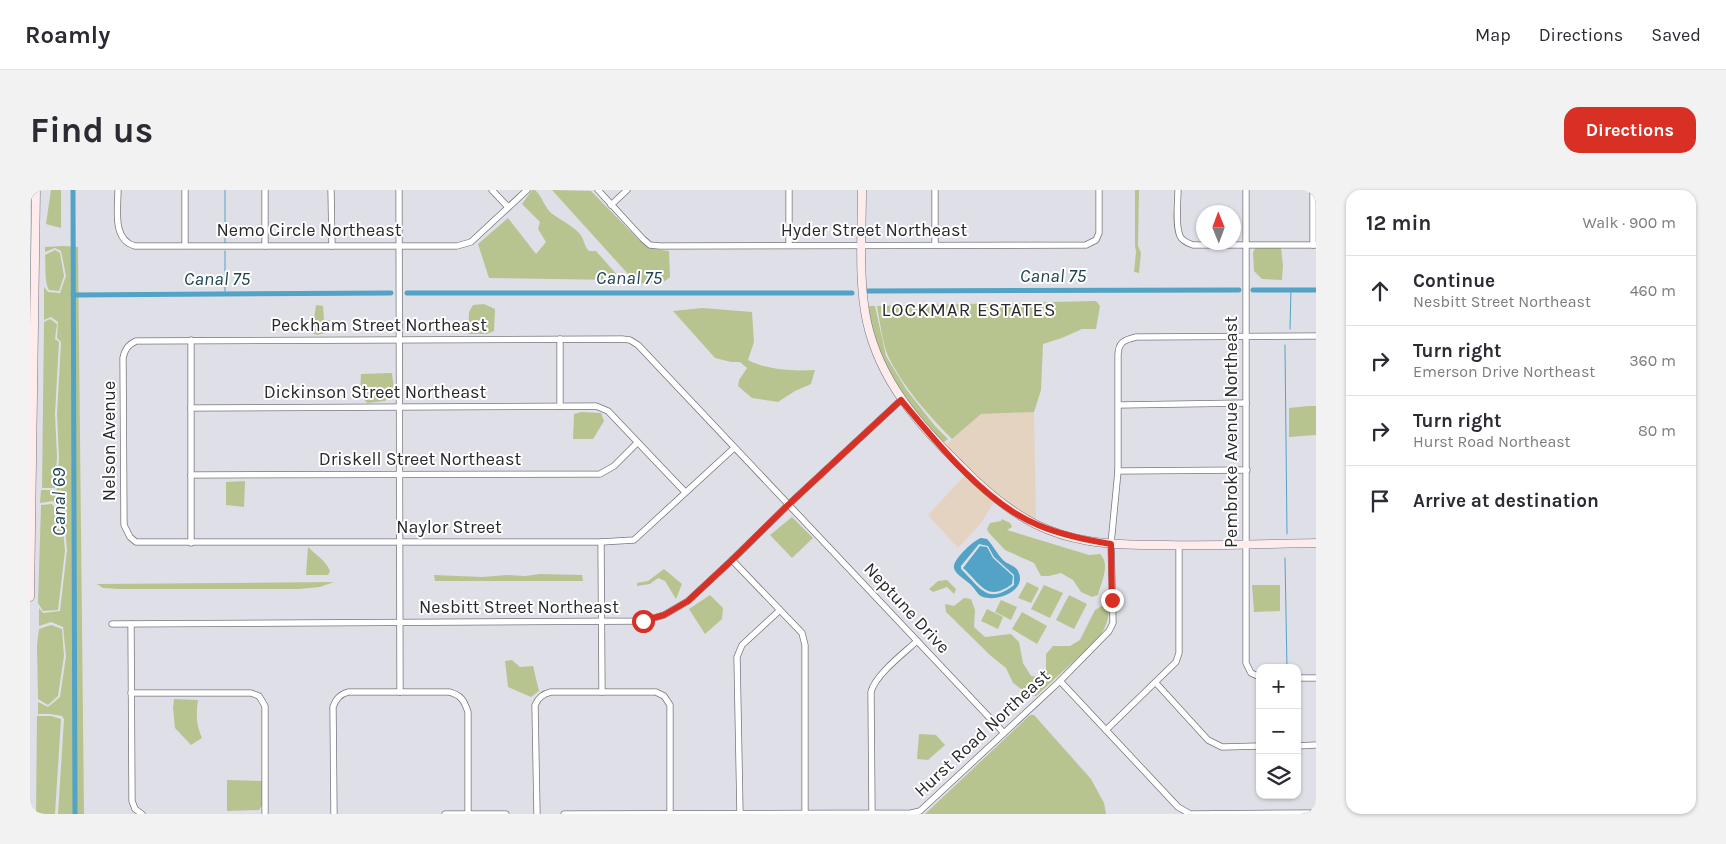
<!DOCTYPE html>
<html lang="en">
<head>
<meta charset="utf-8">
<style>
  body { margin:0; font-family:Karla,sans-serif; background:#f2f2f3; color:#2b2b33 }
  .controls { position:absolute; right:15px; bottom:15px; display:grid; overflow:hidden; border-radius:10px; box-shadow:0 1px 4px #0004 }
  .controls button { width:45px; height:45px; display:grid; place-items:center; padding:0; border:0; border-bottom:1px solid #e1e1e2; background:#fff; color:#2b2b33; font:25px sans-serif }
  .compass { position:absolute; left:1166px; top:15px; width:45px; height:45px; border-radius:50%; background:#fff; box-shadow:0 1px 4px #0004; rotate:359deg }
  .stop { position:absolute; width:15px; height:15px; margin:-11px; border:4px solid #d93025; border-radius:50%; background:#fff }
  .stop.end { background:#d93025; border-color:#fff; box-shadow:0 1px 5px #0008 }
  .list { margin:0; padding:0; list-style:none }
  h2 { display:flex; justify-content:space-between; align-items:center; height:65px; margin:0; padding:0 20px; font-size:21px }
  h2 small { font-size:16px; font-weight:400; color:#7c7c81 }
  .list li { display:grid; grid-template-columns:32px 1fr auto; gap:15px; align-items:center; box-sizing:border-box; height:70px; padding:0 20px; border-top:1px solid #e1e1e2 }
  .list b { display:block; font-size:19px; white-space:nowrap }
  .list p { margin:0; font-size:16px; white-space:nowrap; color:#7c7c81 }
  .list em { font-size:16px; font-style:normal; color:#7c7c81 }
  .icon { flex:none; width:28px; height:28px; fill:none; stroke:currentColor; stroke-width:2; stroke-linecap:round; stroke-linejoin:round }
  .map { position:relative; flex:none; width:1286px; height:624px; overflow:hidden; border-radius:15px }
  header { display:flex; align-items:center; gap:30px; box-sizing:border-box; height:70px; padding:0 25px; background:#fff; border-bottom:1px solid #e1e1e2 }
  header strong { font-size:24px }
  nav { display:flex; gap:28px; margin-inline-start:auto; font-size:18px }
  .intro { display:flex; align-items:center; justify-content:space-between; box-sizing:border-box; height:120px; padding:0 30px }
  h1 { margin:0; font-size:35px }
  .button { padding:12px 22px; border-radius:15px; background:#d93025; color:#fff; font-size:18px; font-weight:700 }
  main { display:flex; gap:30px; padding:0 30px }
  aside { flex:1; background:#fff; border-radius:15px; box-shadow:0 1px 4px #0004 }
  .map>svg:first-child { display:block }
  .commercial { fill:#e5d3c2 }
  .green { fill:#b8c490 }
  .water { fill:#52a3c6; fill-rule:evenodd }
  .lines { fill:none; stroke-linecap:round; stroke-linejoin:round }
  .stream { stroke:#52a3c6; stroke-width:1 }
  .canal { stroke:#52a3c6; stroke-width:5 }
  .street-casing { stroke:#787780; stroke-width:7 }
  .secondary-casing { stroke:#787780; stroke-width:9 }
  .street { stroke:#fff; stroke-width:5.5 }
  .secondary { stroke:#feecec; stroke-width:8 }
  .route { stroke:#d93025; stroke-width:6 }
  .labels { text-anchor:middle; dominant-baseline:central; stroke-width:4; stroke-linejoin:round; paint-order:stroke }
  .street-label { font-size:18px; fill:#29292d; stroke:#fff }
  .water-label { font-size:19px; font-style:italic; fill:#1f4353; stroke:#fff }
  .neighbourhood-label { font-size:19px; letter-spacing:1px; fill:#29292d; stroke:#fff }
</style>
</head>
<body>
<header>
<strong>Roamly</strong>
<nav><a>Map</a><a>Directions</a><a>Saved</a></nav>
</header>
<div class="intro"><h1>Find us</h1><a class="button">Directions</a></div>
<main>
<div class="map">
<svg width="1286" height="624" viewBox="0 0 1286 624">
  <rect width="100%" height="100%" fill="#dfdfe8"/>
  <g class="commercial">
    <path d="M1004,222l2,108 -18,-9 -23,-17 -33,-31 -17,-18 36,-31z"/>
    <path d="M935,285l29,27 -13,21 -23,25 -30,-33z"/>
  </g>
  <g class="green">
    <path d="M21,0h10v38l-15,-4z"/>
    <path d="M502,0h3c7,6 10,18 16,23 9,7 21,12 29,21 4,5 4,12 9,17h7l23,26 -4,3 -126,-2 -11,-34 30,-26 28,36 10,-12 -8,-13 2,-7 -18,-18z"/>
    <path d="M522,0l39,1 47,48 16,10 15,2 1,26 -5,4 -28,3z"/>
    <path d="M1105,0h4l-1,56 3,7 -2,20 -5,-1 2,-20 -1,-6z"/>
    <path d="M33,56l15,1 6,567h-26l6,-95 -2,-3 -11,-2h-13v-12l10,5 12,-10 6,-41 -3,-29 -12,-5 -12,4v-18l4,5 17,-2 7,-61 -3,-34 -11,-15 -13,2 1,-13h14l2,-1 2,-31 -2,-44 4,-72 -4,-4 1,-16 -7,-5 -7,3v-33l4,5 12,1 6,-17 -5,-25 -6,-3 -10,4v-5z"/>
    <path d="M1225,58h26l2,17 -1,15 -20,-1 -8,-8 -1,-18z"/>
    <path d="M25,60l5,3 4,23 -5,15 -10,-1c-5,-8 -3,-25 -4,-35z"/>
    <path d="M1066,111l4,5 -4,23h-14l-20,9 -19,6 -2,46 -7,22 -53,2 -29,25c-24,-24 -49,-52 -64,-83 -6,-14 -8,-35 -11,-50z"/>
    <path d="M454,114l11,5 -1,22 -7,3h-19l1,-22 4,-7z"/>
    <path d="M286,115l7,1 1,14h6l-1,12 -12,3 -5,-2z"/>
    <path d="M837,116h8l11,50 20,33 29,37 13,13 -5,4c-39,-41 -67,-80 -76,-137z"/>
    <path d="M673,118l49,4 2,30 -6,18c22,11 44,11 67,10l-4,14 -16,7 -17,11 -26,-4 -14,-12 1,-6 8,-12 -7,-6h-9l-16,-4 -42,-47z"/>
    <path d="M20,129l7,5 -2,15 4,3 -4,72 2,43 -2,31h-13l2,-166z"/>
    <path d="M362,183l2,17 -9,11 -18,2 -7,-9 1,-20z"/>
    <path d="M1278,216h8v29l-27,2v-29z"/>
    <path d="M551,222l20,1 3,8 -11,18h-20l1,-25z"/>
    <path d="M215,291l-1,26 -18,-2v-23z"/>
    <path d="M22,314l10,13 3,34 -7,59 -15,1 -5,-8 3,-98z"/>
    <path d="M762,327l21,21 -21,20 -22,-23z"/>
    <path d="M972,329l8,4 2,4 -5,3 82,25 11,-1c11,10 1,29 -2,41l-6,2 -11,-5 -8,-12 -12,-7 -12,3h-8l-7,-13 -29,-13 -16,-17 -2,-4 3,-6 11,-2z"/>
    <path d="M278,357c8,8 18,14 22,24l-2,4h-22z"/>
    <path d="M634,379l18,15 -6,15 -11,-18 -7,-3 -8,6 -13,2v-3l11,-2z"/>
    <path d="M510,384l42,1 1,6h-148l-1,-6 48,2 25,-2 18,1z"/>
    <path d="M917,390l9,9 -2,5 -7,-7 -14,5 -4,-3 9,-8z"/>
    <path d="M304,392l-14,5 -21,2h-180l-16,-1 -6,-4z"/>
    <path d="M997,392l12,6 -8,15 -13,-5z"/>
    <path d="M1014,395l19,8 -13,25 -19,-9z"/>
    <path d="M1222,395h28v26l-26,1z"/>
    <path d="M680,405l13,13 -1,11 -17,15 -16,-25z"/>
    <path d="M1039,405l18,9 -13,25 -18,-9z"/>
    <path d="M934,408l7,1 4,11 -1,17 11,10 26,-3 8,8 4,21 8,13 10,1 5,-4v-19l7,-8h17l10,-6 15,-30 10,-6 4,2c0,15 -4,24 -13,35l-60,55 -9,-3 -14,-10 -7,-15 -15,-12 -45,-44 -1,-8 9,2z"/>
    <path d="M971,410l16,7 -6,13 -16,-8z"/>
    <path d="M957,419l16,8 -5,12 -17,-8z"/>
    <path d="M992,422l25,14 -10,18 -25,-15z"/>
    <path d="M21,435l11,4 2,27 -6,40 -10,9 -10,-6 -1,-54 2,-16z"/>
    <path d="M482,470l8,7 13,-1 6,25 -8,6 -23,-10 -3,-26z"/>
    <path d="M144,509l24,1c-2,15 -2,24 4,38l-11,7 -16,-17 -2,-20z"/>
    <path d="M1000,525h4l57,64 13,24 2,11h-181z"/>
    <path d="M7,526h14l10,3 -6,95h-19z"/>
    <path d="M889,544l17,1 9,10 -17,15 -11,-1z"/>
    <path d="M197,590l36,1v23l-4,6 -32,1z"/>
  </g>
  <g class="water">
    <path d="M951,348l6,1c6,6 10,15 16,21 5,5 12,5 15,11 10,19 -20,31 -35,26 -6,-2 -8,-9 -13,-13 -4,-4 -15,-10 -16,-16 -2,-8 20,-28 27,-30zM949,354l9,2 6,11 20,18v10c-27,21 -34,2 -53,-16v-3z"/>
    <path d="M950,356l7,1 6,11 20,18 -1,8c-25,19 -31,0 -49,-16z"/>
  </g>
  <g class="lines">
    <g class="stream">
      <path d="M195,0v53"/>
      <path d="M195,61v43"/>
      <path d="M1260,139l1,-39"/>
      <path d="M1255,155l2,189"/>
      <path d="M1255,368l2,110"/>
    </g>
    <g class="canal">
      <path d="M43,0l2,624"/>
      <path d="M1223,100h63"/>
      <path d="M838,101l371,-1"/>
      <path d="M377,103h445"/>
      <path d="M43,105l318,-2"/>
    </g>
    <g class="street-casing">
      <g id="street">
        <path d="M88,0c0,19 -6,50 17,56h322l14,-4 56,-52"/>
        <path d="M155,0v55"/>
        <path d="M235,0v56"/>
        <path d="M301,0l1,56"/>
        <path d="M369,0l1,502"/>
        <path d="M462,0l16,17"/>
        <path d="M568,0l45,49 7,6 10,1 426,-1 10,-5 3,-7v-43"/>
        <path d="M905,0v55"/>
        <path d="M1148,0c0,12 -3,35 2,46 2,5 8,7 13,9h123"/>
        <path d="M1216,0v473l5,10 9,4"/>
        <path d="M581,15l16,-15"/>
        <path d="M759,55v-55"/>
        <path d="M1283,55v-55"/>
        <path d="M530,149v67"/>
        <path d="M161,150v203"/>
        <path d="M1089,215l127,-2"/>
        <path d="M161,218l405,-2 12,5 77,81"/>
        <path d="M704,258l-100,92 -33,2h-465l-6,-5 -6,-12 -1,-167c2,-9 5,-13 13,-17l486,-2 8,1 8,5 366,388"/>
        <path d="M1088,281l129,-1"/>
        <path d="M161,285l409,-1 14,-8 23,-23"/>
        <path d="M571,352l1,150"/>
        <path d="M702,370l70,73 3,12v169"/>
        <path d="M82,434l531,-3 21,-6 24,-14 44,-41 56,-55 113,-105"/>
        <path d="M101,434l1,177 3,8 7,5"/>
        <path d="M1267,488h19"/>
        <path d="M1030,491l118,126 12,7 126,-1"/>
        <path d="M1126,493l52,57 14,7 38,-1"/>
        <path d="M101,503h120l8,3 6,10v108"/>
        <path d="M1076,540l70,-68 3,-9v-108"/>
        <path d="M1267,556l19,-1"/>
        <path d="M710,623l-3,-156 5,-12 38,-35"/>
        <path d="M304,624l-1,-107c3,-8 6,-12 15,-15h101c12,3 15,8 19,20v102"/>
        <path d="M415,624h61"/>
        <path d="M507,624l-2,-109c4,-8 8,-11 16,-13h105l8,4 6,9v108"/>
        <path d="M534,624l347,-1 9,-2 140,-130 49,-50 4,-8 -2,-79 7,-73v-115c0,-14 6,-16 18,-19l180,-1"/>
        <path d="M842,624l-1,-122c4,-17 33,-39 46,-51"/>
      </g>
    </g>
    <g class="secondary-casing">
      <g id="secondary">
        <path d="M832,0c0,42 -4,91 5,132 13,59 52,103 94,144 22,23 45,43 74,58 16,8 36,14 54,17 25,4 50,4 76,4 50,1 101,-1 151,-2"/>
        <path d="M0,407l6,-407"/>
      </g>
    </g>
    <use href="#street" class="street"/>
    <use href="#secondary" class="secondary"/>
  </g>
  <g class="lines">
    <path class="route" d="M613,431l21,-6 24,-14 44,-41 56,-55 113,-105c34,41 86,105 137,125 23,10 48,15 73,19l1,56"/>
  </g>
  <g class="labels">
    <g class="street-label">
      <text x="279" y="40">Nemo Circle Northeast</text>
      <text x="844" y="40">Hyder Street Northeast</text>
      <text x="349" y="135">Peckham Street Northeast</text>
      <text x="345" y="202">Dickinson Street Northeast</text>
      <text transform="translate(1201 242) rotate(-90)">Pembroke Avenue Northeast</text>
      <text transform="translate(79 251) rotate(-90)">Nelson Avenue</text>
      <text x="390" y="269">Driskell Street Northeast</text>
      <text x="419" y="337">Naylor Street</text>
      <text x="489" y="417">Nesbitt Street Northeast</text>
      <text transform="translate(877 418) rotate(47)">Neptune Drive</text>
      <text transform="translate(952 543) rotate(-43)">Hurst Road Northeast</text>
    </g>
    <g class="water-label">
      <text x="1023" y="86">Canal 75</text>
      <text x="599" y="88">Canal 75</text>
      <text x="187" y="89">Canal 75</text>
      <text transform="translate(29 312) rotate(-90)">Canal 69</text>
    </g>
    <g class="neighbourhood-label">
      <text x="939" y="120">LOCKMAR ESTATES</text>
    </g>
  </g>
</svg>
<div class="controls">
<button>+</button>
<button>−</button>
<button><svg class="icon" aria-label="layers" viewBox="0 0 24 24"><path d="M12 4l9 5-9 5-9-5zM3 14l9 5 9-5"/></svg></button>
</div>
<svg class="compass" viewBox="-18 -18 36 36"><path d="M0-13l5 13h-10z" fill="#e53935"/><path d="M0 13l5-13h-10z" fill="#7c7c81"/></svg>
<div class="stop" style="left:613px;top:431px"></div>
<div class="stop end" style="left:1082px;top:410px"></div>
</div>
<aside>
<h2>12 min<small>Walk · 900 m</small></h2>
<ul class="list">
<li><svg class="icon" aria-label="ahead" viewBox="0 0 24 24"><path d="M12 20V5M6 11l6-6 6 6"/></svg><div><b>Continue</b><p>Nesbitt Street Northeast</p></div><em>460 m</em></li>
<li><svg class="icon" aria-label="right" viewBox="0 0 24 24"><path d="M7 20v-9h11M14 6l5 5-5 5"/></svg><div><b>Turn right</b><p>Emerson Drive Northeast</p></div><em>360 m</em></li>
<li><svg class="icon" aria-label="right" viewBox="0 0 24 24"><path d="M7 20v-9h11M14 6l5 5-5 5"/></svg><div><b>Turn right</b><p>Hurst Road Northeast</p></div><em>80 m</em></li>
<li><svg class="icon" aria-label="arrive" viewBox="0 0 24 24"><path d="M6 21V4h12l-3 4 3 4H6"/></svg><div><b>Arrive at destination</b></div></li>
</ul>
</aside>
</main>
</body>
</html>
